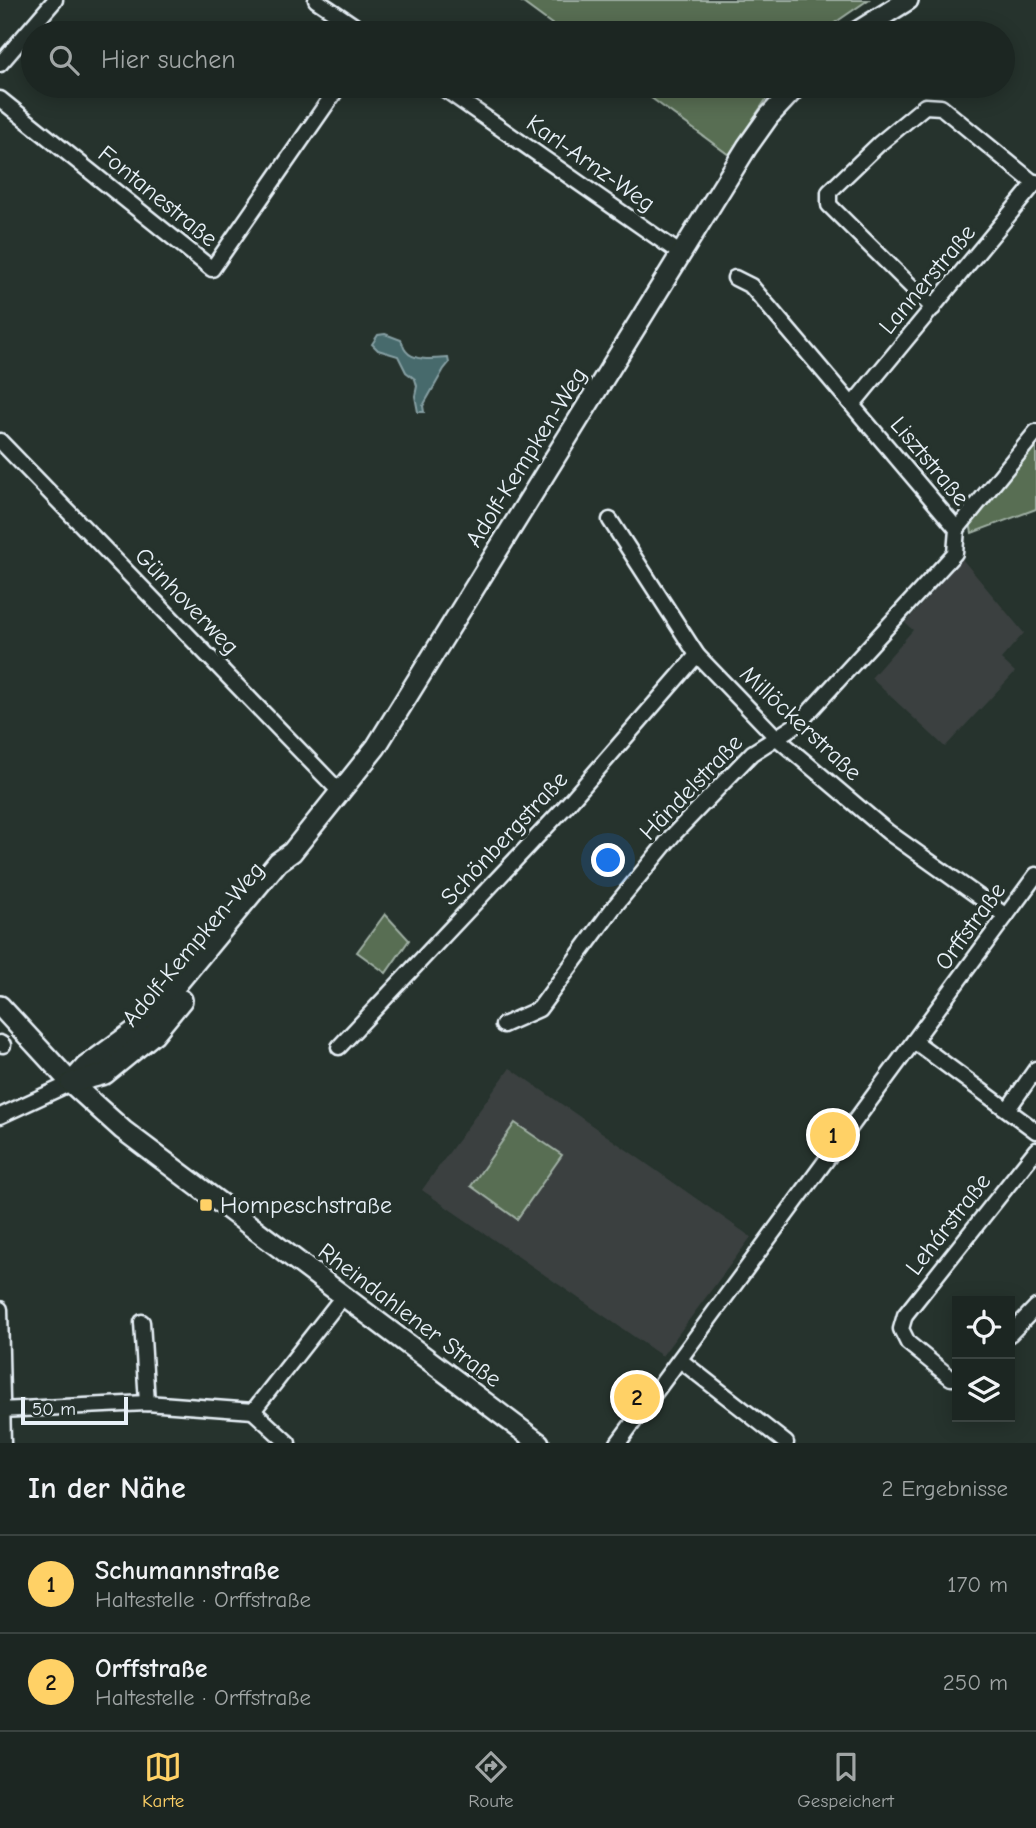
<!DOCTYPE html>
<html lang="de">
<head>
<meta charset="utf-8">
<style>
  body { margin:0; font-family:"Comic Neue",sans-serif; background:#252e2a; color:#f1f3f6 }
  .controls { position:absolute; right:21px; bottom:21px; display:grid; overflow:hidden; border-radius:0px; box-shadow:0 4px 18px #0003 }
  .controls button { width:63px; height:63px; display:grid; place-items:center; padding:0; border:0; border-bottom:2px solid #3a4340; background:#1c2622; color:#f1f3f6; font:35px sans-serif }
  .scale { position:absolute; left:21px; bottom:18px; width:107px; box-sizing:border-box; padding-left:7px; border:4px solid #e8f1f8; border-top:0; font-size:19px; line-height:24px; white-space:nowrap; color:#e8f1f8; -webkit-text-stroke:5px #26332d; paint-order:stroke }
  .you { position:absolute; left:609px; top:861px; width:24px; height:24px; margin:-18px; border:5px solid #fff; border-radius:50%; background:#1a73e8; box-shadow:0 0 0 10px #1a73e833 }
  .badge { display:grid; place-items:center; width:46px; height:46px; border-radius:50%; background:#ffd166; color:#111; font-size:23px; font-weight:700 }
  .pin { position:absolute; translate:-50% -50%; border:4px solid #fff; box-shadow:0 2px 7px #0006 }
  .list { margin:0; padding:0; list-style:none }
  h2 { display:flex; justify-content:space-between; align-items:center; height:91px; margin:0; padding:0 28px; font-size:30px }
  h2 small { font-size:23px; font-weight:400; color:#a0a5a5 }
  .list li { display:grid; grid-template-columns:46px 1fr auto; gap:21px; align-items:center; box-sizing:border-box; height:98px; padding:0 28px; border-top:2px solid #3a4340 }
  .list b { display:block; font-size:26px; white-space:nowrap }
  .list p { margin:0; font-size:23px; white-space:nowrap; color:#a0a5a5 }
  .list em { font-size:23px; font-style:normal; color:#a0a5a5 }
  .icon { flex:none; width:38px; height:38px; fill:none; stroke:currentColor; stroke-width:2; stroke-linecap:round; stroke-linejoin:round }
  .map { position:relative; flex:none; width:1036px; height:1443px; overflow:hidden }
  .search { position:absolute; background:#1c2622; box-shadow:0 4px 18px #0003; left:21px; right:21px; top:21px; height:77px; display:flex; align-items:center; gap:18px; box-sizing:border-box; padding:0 24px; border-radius:38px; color:#a0a5a5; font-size:26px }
  .sheet { height:287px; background:#1c2622 }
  nav { display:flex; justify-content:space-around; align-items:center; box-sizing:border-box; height:98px; border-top:2px solid #3a4340; background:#1c2622; font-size:19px; color:#a0a5a5 }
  nav a { display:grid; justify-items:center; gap:4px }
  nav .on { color:#ffd166 }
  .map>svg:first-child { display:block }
  .built { fill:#3b4140 }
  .green { fill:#586e52; stroke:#a0b0a5; stroke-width:2 }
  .water { fill:#466a6c; stroke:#87a0a4; stroke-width:2 }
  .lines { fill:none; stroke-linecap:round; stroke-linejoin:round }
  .street-casing { stroke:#e8f1f8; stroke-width:19 }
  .secondary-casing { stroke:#e8f1f8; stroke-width:24 }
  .street { stroke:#26332d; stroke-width:14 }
  .secondary { stroke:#26332d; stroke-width:19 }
  .poi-dot { fill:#ffd166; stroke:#26332d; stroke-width:2.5 }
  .labels { text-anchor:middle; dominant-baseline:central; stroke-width:7; stroke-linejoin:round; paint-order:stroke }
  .street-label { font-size:24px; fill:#e8f1f8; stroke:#26332d }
  .poi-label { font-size:24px; fill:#e8f1f8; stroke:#26332d; text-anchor:start }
</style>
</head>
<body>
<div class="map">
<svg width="1036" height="1443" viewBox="0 0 1036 1443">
  <rect width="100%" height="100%" fill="#26332d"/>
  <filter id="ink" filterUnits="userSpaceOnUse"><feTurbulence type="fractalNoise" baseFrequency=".0143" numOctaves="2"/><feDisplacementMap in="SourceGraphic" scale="14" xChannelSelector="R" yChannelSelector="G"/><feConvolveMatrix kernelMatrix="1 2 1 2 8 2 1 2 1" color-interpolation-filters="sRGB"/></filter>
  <g filter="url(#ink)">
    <g class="built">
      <path d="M962,559l62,74 -23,26 14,13 -70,75 -74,-69 42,-48 -8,-7z"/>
      <path d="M510,1068l241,169 -89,119 -240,-166z"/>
    </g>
    <g class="green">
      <path d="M519,0h349l-48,33h-256z"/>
      <path d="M635,86h140l-46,69z"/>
      <path d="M1036,441v68l-64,24 -2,-10z"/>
      <path d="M385,914l24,26 -23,33 -29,-21z"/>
      <path d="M515,1123l47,32 -45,64 -46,-33z"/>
    </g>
    <path class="water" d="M385,334l16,6c2,4 2,8 5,11 8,11 30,8 42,7l1,5 -5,6 -21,37 1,6h-6l-3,-16 2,-10 -2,-7 -9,-7 -8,-16 -20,-6 -6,-6 6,-9z"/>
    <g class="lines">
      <g class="street-casing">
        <g id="street">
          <path d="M316,0l49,33"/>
          <path d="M0,64l55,-64"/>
          <path d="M440,86l241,168"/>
          <path d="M0,99l212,170 127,-183"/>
          <path d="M933,308l-104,-103v-13l50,-48 46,-38 16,1 94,77"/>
          <path d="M853,404l183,-222"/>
          <path d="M0,441l341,352"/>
          <path d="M610,520l87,135 81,84 110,93 118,84"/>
          <path d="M957,529l79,-97"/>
          <path d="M503,1025l36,-16 75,-102 58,-71 80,-83 47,-30 156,-170 2,-24 -206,-243 -16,-8"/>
          <path d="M914,1041l122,90"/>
          <path d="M0,1043l3,2"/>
          <path d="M339,1047l227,-241 131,-151"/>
          <path d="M1008,1109l28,-40"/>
          <path d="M0,1116l71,-33"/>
          <path d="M0,1309l3,134"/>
          <path d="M142,1322l5,81"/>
          <path d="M1010,1334l26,-27"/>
          <path d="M680,1360l106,83"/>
          <path d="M957,1378h-6l-43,-35 -7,-14 4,-14 131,-165"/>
          <path d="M0,1410l147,-7 106,8 91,-116"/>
          <path d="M253,1411l35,32"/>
          <path d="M618,1443l418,-568"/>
        </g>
      </g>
      <g class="secondary-casing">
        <g id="secondary">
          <path d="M855,33l53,-33"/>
          <path d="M0,1006l71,77 52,47 416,313"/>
          <path d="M71,1083l14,-16 59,-43 134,-162 14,-10 84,-105 371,-600 22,-31 28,-30"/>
          <path d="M71,1083l34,-9 49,-40 28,-34"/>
        </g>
      </g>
      <use href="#street" class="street"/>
      <use href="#secondary" class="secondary"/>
    </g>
  </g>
  <rect class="poi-dot" x="199" y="1198" width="14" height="14" rx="3.5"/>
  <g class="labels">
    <g class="street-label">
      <text transform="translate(591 163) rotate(35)">Karl-Arnz-Weg</text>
      <text transform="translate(158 196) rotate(39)">Fontanestraße</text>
      <text transform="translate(927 279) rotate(-50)">Lannerstraße</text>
      <text transform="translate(526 457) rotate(-58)">Adolf-Kempken-Weg</text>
      <text transform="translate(930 461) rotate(50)">Lisztstraße</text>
      <text transform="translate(187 601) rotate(46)">Günhoverweg</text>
      <text transform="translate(801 723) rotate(43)">Millöckerstraße</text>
      <text transform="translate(691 787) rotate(-46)">Händelstraße</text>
      <text transform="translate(504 838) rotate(-47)">Schönbergstraße</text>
      <text transform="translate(970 926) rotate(-54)">Orffstraße</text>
      <text transform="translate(193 944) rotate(-50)">Adolf-Kempken-Weg</text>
      <text transform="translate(948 1224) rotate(-52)">Lehárstraße</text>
      <text transform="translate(410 1315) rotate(37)">Rheindahlener Straße</text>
    </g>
    <g class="poi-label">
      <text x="220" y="1205">Hompeschstraße</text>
    </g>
  </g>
</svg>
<div class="controls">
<button><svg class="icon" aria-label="locate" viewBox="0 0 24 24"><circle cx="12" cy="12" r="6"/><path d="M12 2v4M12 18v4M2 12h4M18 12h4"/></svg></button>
<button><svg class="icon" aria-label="layers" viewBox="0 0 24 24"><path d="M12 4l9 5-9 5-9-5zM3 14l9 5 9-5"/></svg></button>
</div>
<div class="scale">50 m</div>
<div class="you"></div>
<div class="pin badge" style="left:833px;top:1135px">1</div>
<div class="pin badge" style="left:637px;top:1397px">2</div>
<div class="search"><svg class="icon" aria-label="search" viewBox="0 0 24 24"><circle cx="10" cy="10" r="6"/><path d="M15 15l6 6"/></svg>Hier suchen</div>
</div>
<section class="sheet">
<h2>In der Nähe<small>2 Ergebnisse</small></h2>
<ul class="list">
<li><span class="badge">1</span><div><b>Schumannstraße</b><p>Haltestelle · Orffstraße</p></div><em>170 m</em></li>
<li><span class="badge">2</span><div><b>Orffstraße</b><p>Haltestelle · Orffstraße</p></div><em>250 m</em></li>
</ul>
</section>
<nav>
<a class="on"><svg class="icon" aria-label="map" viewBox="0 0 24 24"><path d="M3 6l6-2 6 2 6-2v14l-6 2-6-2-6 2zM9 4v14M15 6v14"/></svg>Karte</a>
<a><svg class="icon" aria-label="directions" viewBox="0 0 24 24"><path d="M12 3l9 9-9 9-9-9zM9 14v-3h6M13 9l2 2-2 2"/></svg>Route</a>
<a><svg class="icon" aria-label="saved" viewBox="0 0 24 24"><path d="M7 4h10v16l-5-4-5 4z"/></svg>Gespeichert</a>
</nav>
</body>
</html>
